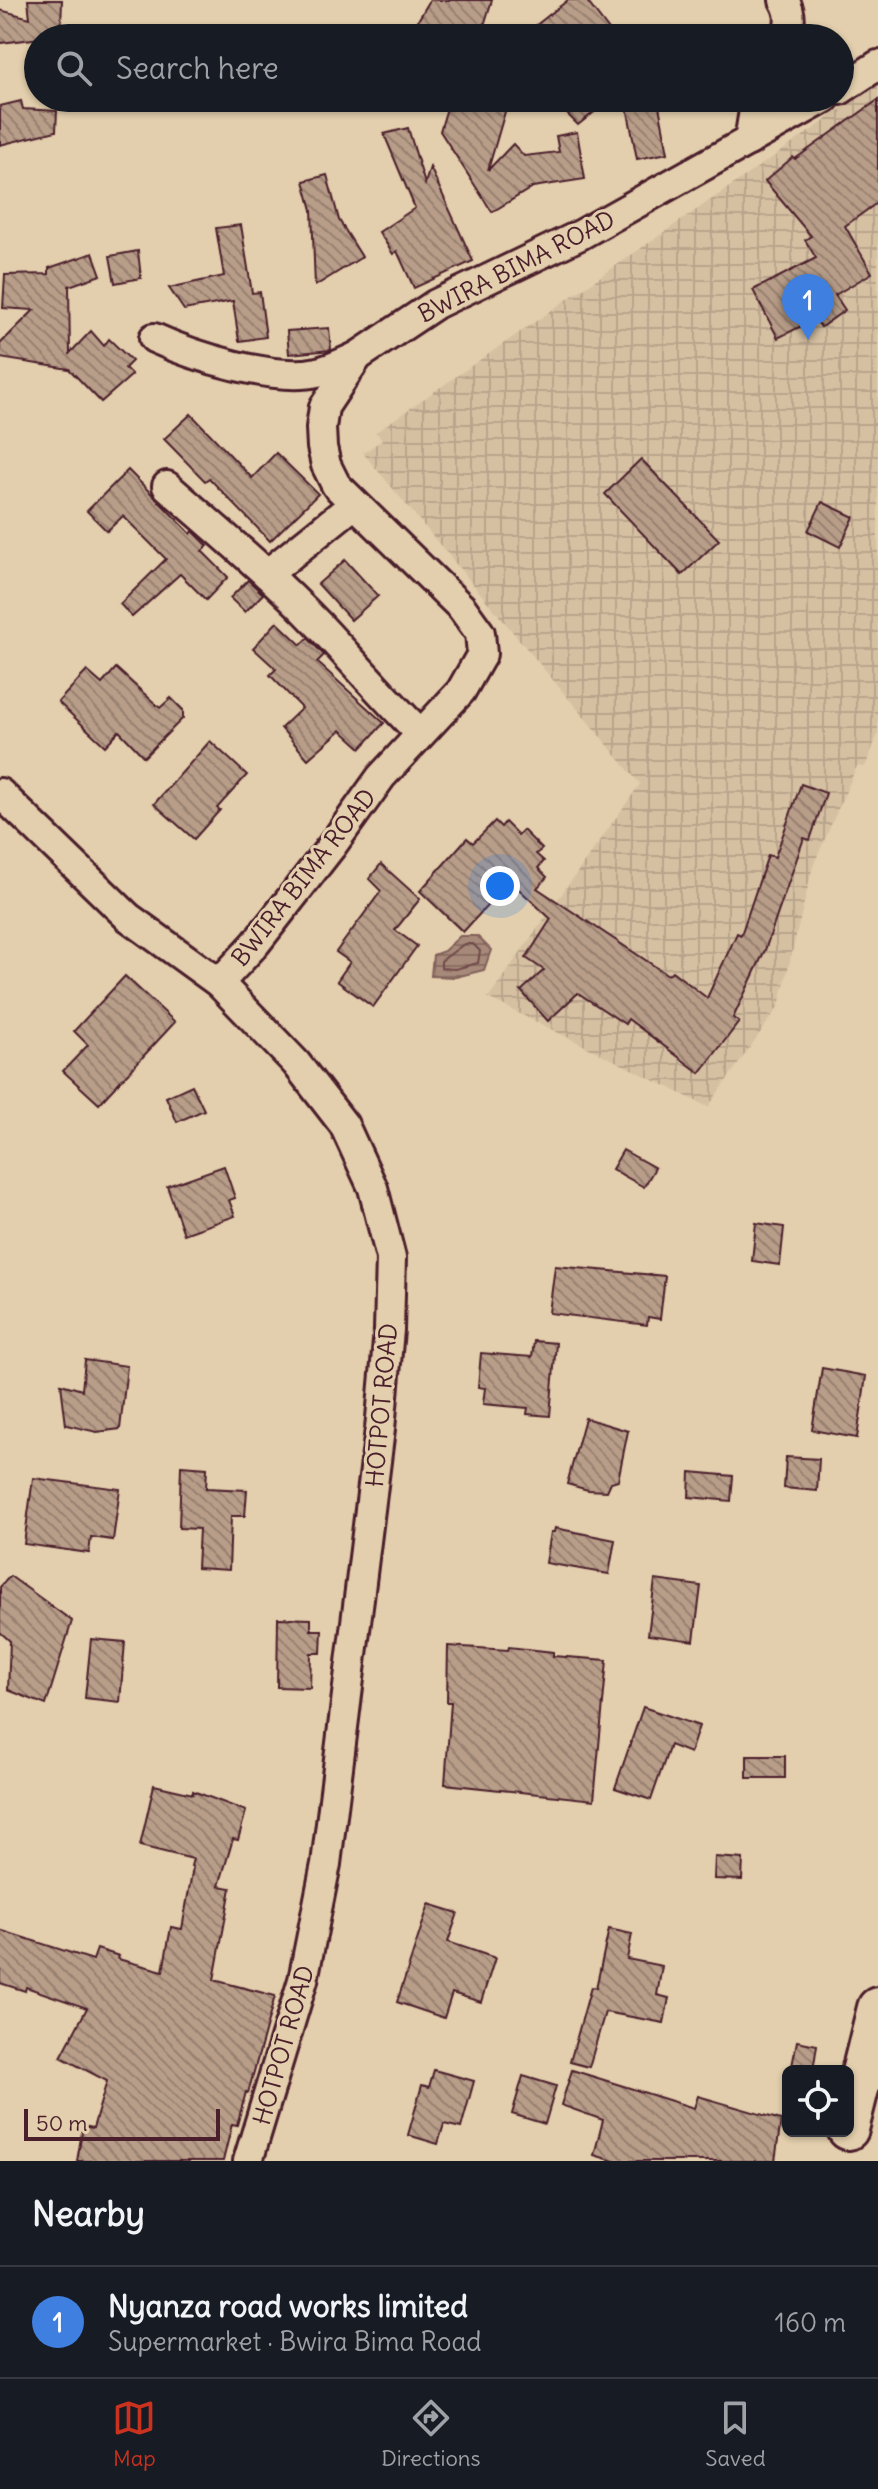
<!DOCTYPE html>
<html lang="en">
<head>
<meta charset="utf-8">
<style>
  body { margin:0; font-family:Delius,sans-serif; background:#242831; color:#f1f3f6 }
  .controls { position:absolute; right:24px; bottom:24px; display:grid; overflow:hidden; border-radius:12px; box-shadow:0 2px 6px #0004 }
  .controls button { width:72px; height:72px; display:grid; place-items:center; padding:0; border:0; border-bottom:2px solid #363941; background:#171b24; color:#f1f3f6; font:40px sans-serif }
  .scale { position:absolute; left:24px; bottom:20px; width:196px; box-sizing:border-box; padding-left:8px; border:4px solid #4a1f2b; border-top:0; font-size:22px; line-height:28px; white-space:nowrap; color:#4a1f2b; -webkit-text-stroke:6px #e3cfad; paint-order:stroke }
  .you { position:absolute; left:500px; top:886px; width:28px; height:28px; margin:-20px; border:6px solid #fff; border-radius:50%; background:#1a73e8; box-shadow:0 0 0 12px #1a73e833 }
  .badge { display:grid; place-items:center; width:52px; height:52px; border-radius:50%; background:#c8321e; color:#fff; font-size:26px; font-weight:700 }
  .pin { position:absolute; translate:-50% -66px; filter:drop-shadow(0 2px 4px #0008) }
  .pin::after { content:''; position:absolute; top:42px; width:28px; height:24px; background:inherit; clip-path:polygon(0 0,100% 0,50% 100%) }
  .list { margin:0; padding:0; list-style:none }
  h2 { display:flex; justify-content:space-between; align-items:center; height:104px; margin:0; padding:0 32px; font-size:34px }
  h2 small { font-size:26px; font-weight:400; color:#9ea1a6 }
  .list li { display:grid; grid-template-columns:52px 1fr auto; gap:24px; align-items:center; box-sizing:border-box; height:112px; padding:0 32px; border-top:2px solid #363941 }
  .list b { display:block; font-size:30px; white-space:nowrap }
  .list p { margin:0; font-size:26px; white-space:nowrap; color:#9ea1a6 }
  .list em { font-size:26px; font-style:normal; color:#9ea1a6 }
  .icon { flex:none; width:44px; height:44px; fill:none; stroke:currentColor; stroke-width:2; stroke-linecap:round; stroke-linejoin:round }
  .map { position:relative; flex:none; width:878px; height:2161px; overflow:hidden }
  .search { position:absolute; background:#171b24; box-shadow:0 2px 6px #0004; left:24px; right:24px; top:24px; height:88px; display:flex; align-items:center; gap:20px; box-sizing:border-box; padding:0 28px; border-radius:44px; color:#9ea1a6; font-size:30px }
  .sheet { height:216px; background:#171b24 }
  nav { display:flex; justify-content:space-around; align-items:center; box-sizing:border-box; height:112px; border-top:2px solid #363941; background:#171b24; font-size:22px; color:#9ea1a6 }
  nav a { display:grid; justify-items:center; gap:4px }
  nav .on { color:#c8321e }
  .map>svg:first-child { display:block }
  .industrial { fill:url(#industrial-grid) }
  .water { fill:url(#water-rules); stroke:#825f5a; stroke-width:2 }
  .lines { fill:none; stroke-linecap:round; stroke-linejoin:round }
  .shore { stroke:#6f494a; stroke-width:2 }
  .building { fill:url(#building-back-hatch); stroke:#4a1f2b; stroke-width:2 }
  .street-casing { stroke:#4a1f2b; stroke-width:34 }
  .secondary-casing { stroke:#4a1f2b; stroke-width:46 }
  .street { stroke:#e3cfad; stroke-width:28 }
  .secondary { stroke:#e3cfad; stroke-width:40 }
  .labels { text-anchor:middle; dominant-baseline:central; stroke-width:6; stroke-linejoin:round; paint-order:stroke }
  .street-label { font-size:24px; fill:#4a1f2b; stroke:#e3cfad }
</style>
</head>
<body>
<div class="map">
<svg width="878" height="2161" viewBox="0 0 878 2161">
  <defs>
    <pattern id="industrial-grid" width="8" height="8" patternUnits="userSpaceOnUse" patternTransform="scale(2)"><rect width="8" height="8" fill="#d6c0a2"/><path d="M0 4h8M4 0v8" fill="none" stroke="#b9a58c"/></pattern>
    <pattern id="water-rules" width="6" height="5" patternUnits="userSpaceOnUse" patternTransform="scale(2)"><rect width="6" height="5" fill="#a78979"/><path d="M0 2.5h6" fill="none" stroke="#8a6f63"/></pattern>
    <pattern id="building-back-hatch" width="6" height="6" patternUnits="userSpaceOnUse" patternTransform="scale(2)"><rect width="6" height="6" fill="#b89e89"/><path d="M-1 5l2 2M0 0l6 6M5-1l2 2" fill="none" stroke="#988070"/></pattern>
  </defs>
  <rect width="100%" height="100%" fill="#e3cfad"/>
  <filter id="ink" filterUnits="userSpaceOnUse"><feTurbulence type="fractalNoise" baseFrequency=".0125" numOctaves="2"/><feDisplacementMap in="SourceGraphic" scale="16" xChannelSelector="R" yChannelSelector="G"/><feConvolveMatrix kernelMatrix="1 2 1 2 8 2 1 2 1" color-interpolation-filters="sRGB"/></filter>
  <g filter="url(#ink)">
    <path class="industrial" d="M878,84v650l-13,33 -8,-1 -44,100 -34,140 -71,101 -220,-109 152,-214 -277,-331 19,-13 -6,-8z"/>
    <path class="water" d="M460,936h17l14,14 -7,20 -28,7 -25,-1 2,-21 11,-4z"/>
    <g class="lines">
      <path class="shore" d="M464,944h9l7,7 -2,12 -23,6 -14,-1v-7z"/>
    </g>
    <g class="building">
      <path d="M28,0h34l-1,27 21,6 -82,10v-33l30,8z"/>
      <path d="M430,0h62l-12,38h-51l-16,-9z"/>
      <path d="M568,0h18l29,38h-95z"/>
      <path d="M455,98h54l-21,72 25,-26 11,12 35,-4 -3,-16 21,-4 8,47 -52,8 -41,25 -52,-81 7,-23 5,2z"/>
      <path d="M551,98h61l-34,27z"/>
      <path d="M878,100v102l-33,24 27,47 -37,22 10,15 -24,17 -6,-8 -37,19 -25,-48 63,-32 -11,-18 6,-4 -46,-55 28,-24 2,2z"/>
      <path d="M21,101l2,8 34,2 -1,20 -56,14v-39z"/>
      <path d="M658,101l10,52 -31,6 -10,-52z"/>
      <path d="M408,128l17,56 5,-17 43,94 -59,27 -17,-37 -4,3 -14,-22 36,-24 -31,-74z"/>
      <path d="M327,175l12,45 23,37 -47,29 -3,-76 -8,-29z"/>
      <path d="M241,225l11,68 8,-1 6,45 -27,4 -6,-40 -49,9 -15,-22 55,-12 -8,-48z"/>
      <path d="M138,251l3,27 -26,5 -5,-27z"/>
      <path d="M93,253l8,22 -32,11 1,67 21,-22 13,15 5,-7 23,22 -7,7 7,7 -31,27 -32,-33 -69,-11v-14l34,-34 -31,-2 2,-33 44,-1v-6z"/>
      <path d="M329,328l2,22 -42,4 -2,-23z"/>
      <path d="M191,414l61,64 24,-25 42,41 -48,47 -61,-63 -4,3 -41,-42z"/>
      <path d="M641,459l78,81 -37,35 -77,-81z"/>
      <path d="M128,470l63,64 2,-3 15,15 -6,5 26,26 -22,23 -26,-26 -48,43 -12,-13 46,-45 -43,-43 -16,15 -20,-20z"/>
      <path d="M822,502l32,15 -14,30 -32,-16z"/>
      <path d="M345,560l33,36 -27,24 -33,-36z"/>
      <path d="M248,580l15,14 -18,18 -15,-14z"/>
      <path d="M277,622l24,23 7,-7 16,17 -7,7 67,61 -23,25 -20,-18 -33,29 -27,-31 21,-20 -32,-33 6,-6 -23,-21z"/>
      <path d="M116,668l44,40 11,-10 12,12v8l-39,39 -25,-26 -14,15 -47,-44 29,-31 15,13z"/>
      <path d="M210,741l37,34 -30,33 3,2 -26,29 -40,-35z"/>
      <path d="M801,784l25,9 -16,47 -6,-2 -39,112 -32,68 6,4 -39,51 -72,-54 -3,5 -47,-31 -30,28 -27,-30 23,-21 -18,-12 25,-39 -41,-38 -47,51 -43,-41 47,-53 6,5 22,-22 6,6 4,-5 13,13 5,-5 19,19 -6,5 8,7 -6,7 9,9 -10,11 131,87 4,-4 35,27 30,-65 4,2 27,-80 7,2z"/>
      <path d="M381,864l39,35 -25,31 22,16 -44,61 -36,-26 13,-19 -14,-10 45,-61 -12,-12z"/>
      <path d="M125,976l50,46 -76,82 -36,-33 25,-26 -14,-14z"/>
      <path d="M192,1085l12,25 -27,12 -11,-25z"/>
      <path d="M623,1150l32,18 -11,19 -32,-18z"/>
      <path d="M224,1166l11,32 -6,2 6,16 -51,18 -17,-48z"/>
      <path d="M756,1223l28,4 -4,38 -28,-4z"/>
      <path d="M555,1266l110,10 -5,43 -12,-2 -1,8 -98,-12z"/>
      <path d="M534,1341l22,2 -6,73 -23,-2 1,-6 -45,-4 2,-16 -7,-1 3,-34 51,4z"/>
      <path d="M85,1360l42,6 -7,63 -23,3 -31,-7 -5,-41 21,6z"/>
      <path d="M822,1368l44,8 -9,62 -45,-8z"/>
      <path d="M585,1418l43,13 -10,49 -7,2 -4,9 -19,-1 -21,-6z"/>
      <path d="M786,1457l33,2 -2,32 -33,-3z"/>
      <path d="M181,1466l26,2 -1,20 41,2 -2,26h-14l-2,54 -32,-2 2,-39 -20,-1z"/>
      <path d="M690,1472l43,4 -2,25 -42,-4z"/>
      <path d="M33,1478l87,11 -7,51 -22,-3 -2,16 -65,-9z"/>
      <path d="M555,1528l60,12 -6,34 -63,-11 5,-31h3z"/>
      <path d="M10,1576l62,45 -26,84 -38,-15 2,-49 -10,-9v-45z"/>
      <path d="M655,1580l46,6 -7,55 -46,-6z"/>
      <path d="M278,1618l33,1v11h11l-1,23h-10l-1,35 -33,-1z"/>
      <path d="M91,1639l34,3 -5,60 -35,-4z"/>
      <path d="M448,1646l60,4 1,-3 44,5v4l54,4 -13,140 -149,-16 6,-82h-4z"/>
      <path d="M643,1707l56,19 -9,27 -20,-8 -19,55 -36,-12z"/>
      <rect x="747" y="1756" width="38" height="22"/>
      <path d="M154,1785l39,9v-3l53,20 -8,29 -5,-1 -14,47 12,2 -17,92 61,16 -27,97 -2,-1 -9,33 -5,-1 -9,37h-146l6,-35 10,2 14,-47 -46,-24 26,-49 -61,-21 -1,4 -25,-8v-53l93,30 4,-11 22,7 -1,3 45,12 8,-44 11,2 11,-62 -2,-1 2,-7 -53,-13z"/>
      <path d="M715,1857l28,2 -1,21 -28,-1z"/>
      <path d="M429,1904l29,9 -10,29 47,16 -14,44 -29,-9 -8,25 -47,-16z"/>
      <path d="M609,1929l23,5 -5,25 35,7 -5,29 12,3 -5,25 -59,-11 -16,55 -19,-5 21,-75 5,1z"/>
      <path d="M797,2041l20,4 -4,26h-22z"/>
      <path d="M434,2070l40,11 -13,47 -17,-4 -6,20 -30,-9 14,-50 7,2z"/>
      <path d="M572,2070l122,38 4,-12 83,24 -6,41h-161l-20,-6 9,-35 -42,-15z"/>
      <path d="M523,2076l33,10 -11,38 -33,-10z"/>
    </g>
    <g class="lines">
      <g class="street-casing">
        <g id="street">
          <path d="M784,0c8,14 7,24 1,38"/>
          <path d="M840,90l38,-25"/>
          <path d="M749,141l7,-43"/>
          <path d="M154,338c39,18 121,44 163,34 14,-3 28,-10 41,-16"/>
          <path d="M167,486c51,45 104,89 151,138 34,36 66,74 101,108"/>
          <path d="M267,574l86,-69"/>
          <path d="M0,793l128,124 91,66 77,80 48,62 29,63 18,70 -2,72 -9,99 -54,435 -23,116 -55,181"/>
          <path d="M219,983l37,-40 75,-96 50,-70 80,-86 21,-37 -2,-21 -18,-25 -126,-123 -10,-20 -4,-18 -1,-19 3,-21 34,-51 78,-52 144,-69 245,-137"/>
        </g>
      </g>
      <g class="secondary-casing">
        <path id="secondary" d="M848,2129l30,-121"/>
      </g>
      <use href="#street" class="street"/>
      <use href="#secondary" class="secondary"/>
    </g>
  </g>
  <g class="labels">
    <g class="street-label">
      <text transform="translate(516 266) rotate(-27)">BWIRA BIMA ROAD</text>
      <text transform="translate(303 877) rotate(-52)">BWIRA BIMA ROAD</text>
      <text transform="translate(381 1405) rotate(-85)">HOTPOT ROAD</text>
      <text transform="translate(283 2045) rotate(-74)">HOTPOT ROAD</text>
    </g>
  </g>
</svg>
<div class="controls">
<button><svg class="icon" aria-label="locate" viewBox="0 0 24 24"><circle cx="12" cy="12" r="6"/><path d="M12 2v4M12 18v4M2 12h4M18 12h4"/></svg></button>
</div>
<div class="scale">50 m</div>
<div class="you"></div>
<div class="pin badge" style="left:808px;top:340px;background:#3f7fe0">1</div>
<div class="search"><svg class="icon" aria-label="search" viewBox="0 0 24 24"><circle cx="10" cy="10" r="6"/><path d="M15 15l6 6"/></svg>Search here</div>
</div>
<section class="sheet">
<h2>Nearby<small></small></h2>
<ul class="list">
<li><span class="badge" style="background:#3f7fe0">1</span><div><b>Nyanza road works limited</b><p>Supermarket · Bwira Bima Road</p></div><em>160 m</em></li>
</ul>
</section>
<nav>
<a class="on"><svg class="icon" aria-label="map" viewBox="0 0 24 24"><path d="M3 6l6-2 6 2 6-2v14l-6 2-6-2-6 2zM9 4v14M15 6v14"/></svg>Map</a>
<a><svg class="icon" aria-label="directions" viewBox="0 0 24 24"><path d="M12 3l9 9-9 9-9-9zM9 14v-3h6M13 9l2 2-2 2"/></svg>Directions</a>
<a><svg class="icon" aria-label="saved" viewBox="0 0 24 24"><path d="M7 4h10v16l-5-4-5 4z"/></svg>Saved</a>
</nav>
</body>
</html>
